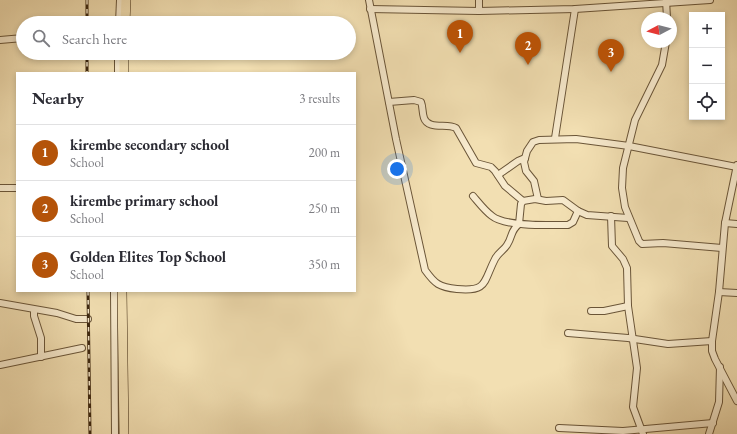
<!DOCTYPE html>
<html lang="en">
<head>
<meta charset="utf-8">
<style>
  body { margin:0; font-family:"EB Garamond",serif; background:#f7f7f7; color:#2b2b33 }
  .controls { position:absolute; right:12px; top:12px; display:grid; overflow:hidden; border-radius:0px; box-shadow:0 2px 6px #0003 }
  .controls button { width:36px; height:36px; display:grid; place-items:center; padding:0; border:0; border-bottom:1px solid #e1e1e2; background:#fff; color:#2b2b33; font:20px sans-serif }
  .compass { position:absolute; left:641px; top:12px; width:36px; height:36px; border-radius:50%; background:#fff; box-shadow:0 2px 6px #0003; rotate:263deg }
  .you { position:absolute; left:397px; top:169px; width:14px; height:14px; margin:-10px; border:3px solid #fff; border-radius:50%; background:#1a73e8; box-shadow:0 0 0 6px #1a73e833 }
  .badge { display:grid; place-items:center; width:26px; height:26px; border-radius:50%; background:#b45309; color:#fff; font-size:13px; font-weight:700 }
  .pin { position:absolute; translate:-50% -33px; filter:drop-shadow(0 1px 2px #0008) }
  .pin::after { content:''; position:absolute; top:21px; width:14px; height:12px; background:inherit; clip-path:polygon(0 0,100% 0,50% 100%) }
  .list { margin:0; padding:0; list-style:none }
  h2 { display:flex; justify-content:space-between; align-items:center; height:52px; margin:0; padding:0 16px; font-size:17px }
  h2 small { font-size:13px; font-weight:400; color:#7c7c81 }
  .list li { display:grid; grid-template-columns:26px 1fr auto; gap:12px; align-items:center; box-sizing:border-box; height:56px; padding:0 16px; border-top:1px solid #e1e1e2 }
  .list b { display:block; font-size:15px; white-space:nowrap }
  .list p { margin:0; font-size:13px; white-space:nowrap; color:#7c7c81 }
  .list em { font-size:13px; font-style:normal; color:#7c7c81 }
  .icon { flex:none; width:22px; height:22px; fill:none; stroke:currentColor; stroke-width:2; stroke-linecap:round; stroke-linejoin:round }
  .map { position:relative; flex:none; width:737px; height:434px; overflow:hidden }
  .search { position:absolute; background:#fff; box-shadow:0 2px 6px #0003; left:16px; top:16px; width:340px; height:44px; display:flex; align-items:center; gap:10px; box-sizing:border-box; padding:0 14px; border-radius:22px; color:#7c7c81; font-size:15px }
  .panel { position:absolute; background:#fff; box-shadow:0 2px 6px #0003; left:16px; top:72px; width:340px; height:220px; border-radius:0px }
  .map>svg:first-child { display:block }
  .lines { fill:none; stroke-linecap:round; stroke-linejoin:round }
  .minor-casing { stroke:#6a5538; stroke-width:8 }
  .highway-casing { stroke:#3d270f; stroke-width:10 }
  .minor { stroke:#f7eacd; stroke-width:6 }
  .highway { stroke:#f2dfb2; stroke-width:9 }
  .rail-casing { stroke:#3d270f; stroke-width:3 }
  .rail { stroke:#f7eacd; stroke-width:1.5; stroke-dasharray:4.5; stroke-linecap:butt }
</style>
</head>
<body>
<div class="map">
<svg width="737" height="434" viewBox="0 0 737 434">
  <rect width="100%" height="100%" fill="#f2dfb2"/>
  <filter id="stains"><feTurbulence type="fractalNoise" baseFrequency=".005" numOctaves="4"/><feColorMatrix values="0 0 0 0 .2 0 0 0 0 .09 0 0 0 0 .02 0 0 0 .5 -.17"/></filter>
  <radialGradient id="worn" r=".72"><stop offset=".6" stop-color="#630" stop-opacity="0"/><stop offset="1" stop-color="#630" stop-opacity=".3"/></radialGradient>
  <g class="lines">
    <g class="minor-casing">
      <g id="minor">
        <path d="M369,0l27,139 29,131c10,14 14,17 32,19 31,3 26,-7 38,-30 3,-6 9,-9 12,-14 6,-9 3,-14 12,-21l2,-20 2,-3 12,-2 11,2 17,-1 15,11 9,4 41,3"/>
        <path d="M666,0l1,18"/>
        <path d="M370,9l109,2 96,-2 135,-9"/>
        <path d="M479,11v-11"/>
        <path d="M119,23l1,-23"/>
        <path d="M0,40l23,-2"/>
        <path d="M666,42l-4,23 -27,55 -12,48 -1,20 3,19 14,34 3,3 21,-1 59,5"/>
        <path d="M118,73v-20"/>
        <path d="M389,102l25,-2 7,2c2,5 1,10 3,16 4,12 23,5 32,10l20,35 15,4 4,4 10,15 18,15"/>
        <path d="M555,138l20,-129"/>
        <path d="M737,165l-12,58 -6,69 -7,49v10l3,8 22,42"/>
        <path d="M498,175l20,-14 7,-3"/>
        <path d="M0,188h17"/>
        <path d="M473,196c6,7 12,15 19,20 13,11 59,9 76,9l5,-3 5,-11"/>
        <path d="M538,199l-4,-18 -8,-10 -2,-9 3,-11 6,-9 6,-2 37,-1 53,7 108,21"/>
        <path d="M611,216l1,30 11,13 4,9 1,38 9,62 -4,39 10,27"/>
        <path d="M725,223l12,1"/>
        <path d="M114,291l1,143"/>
        <path d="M719,292l18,1"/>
        <path d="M0,303l57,10 19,6h12"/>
        <path d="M34,310v6l7,22v19"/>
        <path d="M591,311h13l24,-5"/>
        <path d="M568,333l60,5 40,6 44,-3"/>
        <path d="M0,365l82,-17"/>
        <path d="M559,428l64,3 90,-8"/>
        <path d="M709,434l10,-32 1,-35"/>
      </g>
    </g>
    <g class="highway-casing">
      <g id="highway">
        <path d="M125,23l1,-23"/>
        <path d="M124,73v-20"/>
        <path d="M122,291l2,143"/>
      </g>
    </g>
    <use href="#minor" class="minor"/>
    <use href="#highway" class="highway"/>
    <g class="rail-casing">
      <g id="rail">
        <path d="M87,0v23"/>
        <path d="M87,53v20"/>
        <path d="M88,291l2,143"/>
      </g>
    </g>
    <use href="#rail" class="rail"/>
  </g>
  <rect width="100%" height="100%" filter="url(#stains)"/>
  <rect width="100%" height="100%" fill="url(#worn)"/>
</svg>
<div class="controls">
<button>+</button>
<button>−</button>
<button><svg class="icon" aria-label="locate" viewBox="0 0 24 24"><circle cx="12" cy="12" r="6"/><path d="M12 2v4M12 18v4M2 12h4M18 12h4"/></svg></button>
</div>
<svg class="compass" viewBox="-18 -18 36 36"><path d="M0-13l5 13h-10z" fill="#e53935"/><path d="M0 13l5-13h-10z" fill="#7c7c81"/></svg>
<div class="you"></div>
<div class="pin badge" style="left:460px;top:53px">1</div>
<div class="pin badge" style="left:528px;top:65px">2</div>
<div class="pin badge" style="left:611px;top:72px">3</div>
<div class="search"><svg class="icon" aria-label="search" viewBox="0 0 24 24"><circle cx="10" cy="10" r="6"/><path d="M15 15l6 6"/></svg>Search here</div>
<section class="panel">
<h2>Nearby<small>3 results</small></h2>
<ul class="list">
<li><span class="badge">1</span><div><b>kirembe secondary school</b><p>School</p></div><em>200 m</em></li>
<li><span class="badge">2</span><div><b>kirembe primary school</b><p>School</p></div><em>250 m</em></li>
<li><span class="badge">3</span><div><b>Golden Elites Top School</b><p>School</p></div><em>350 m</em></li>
</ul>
</section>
</div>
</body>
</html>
